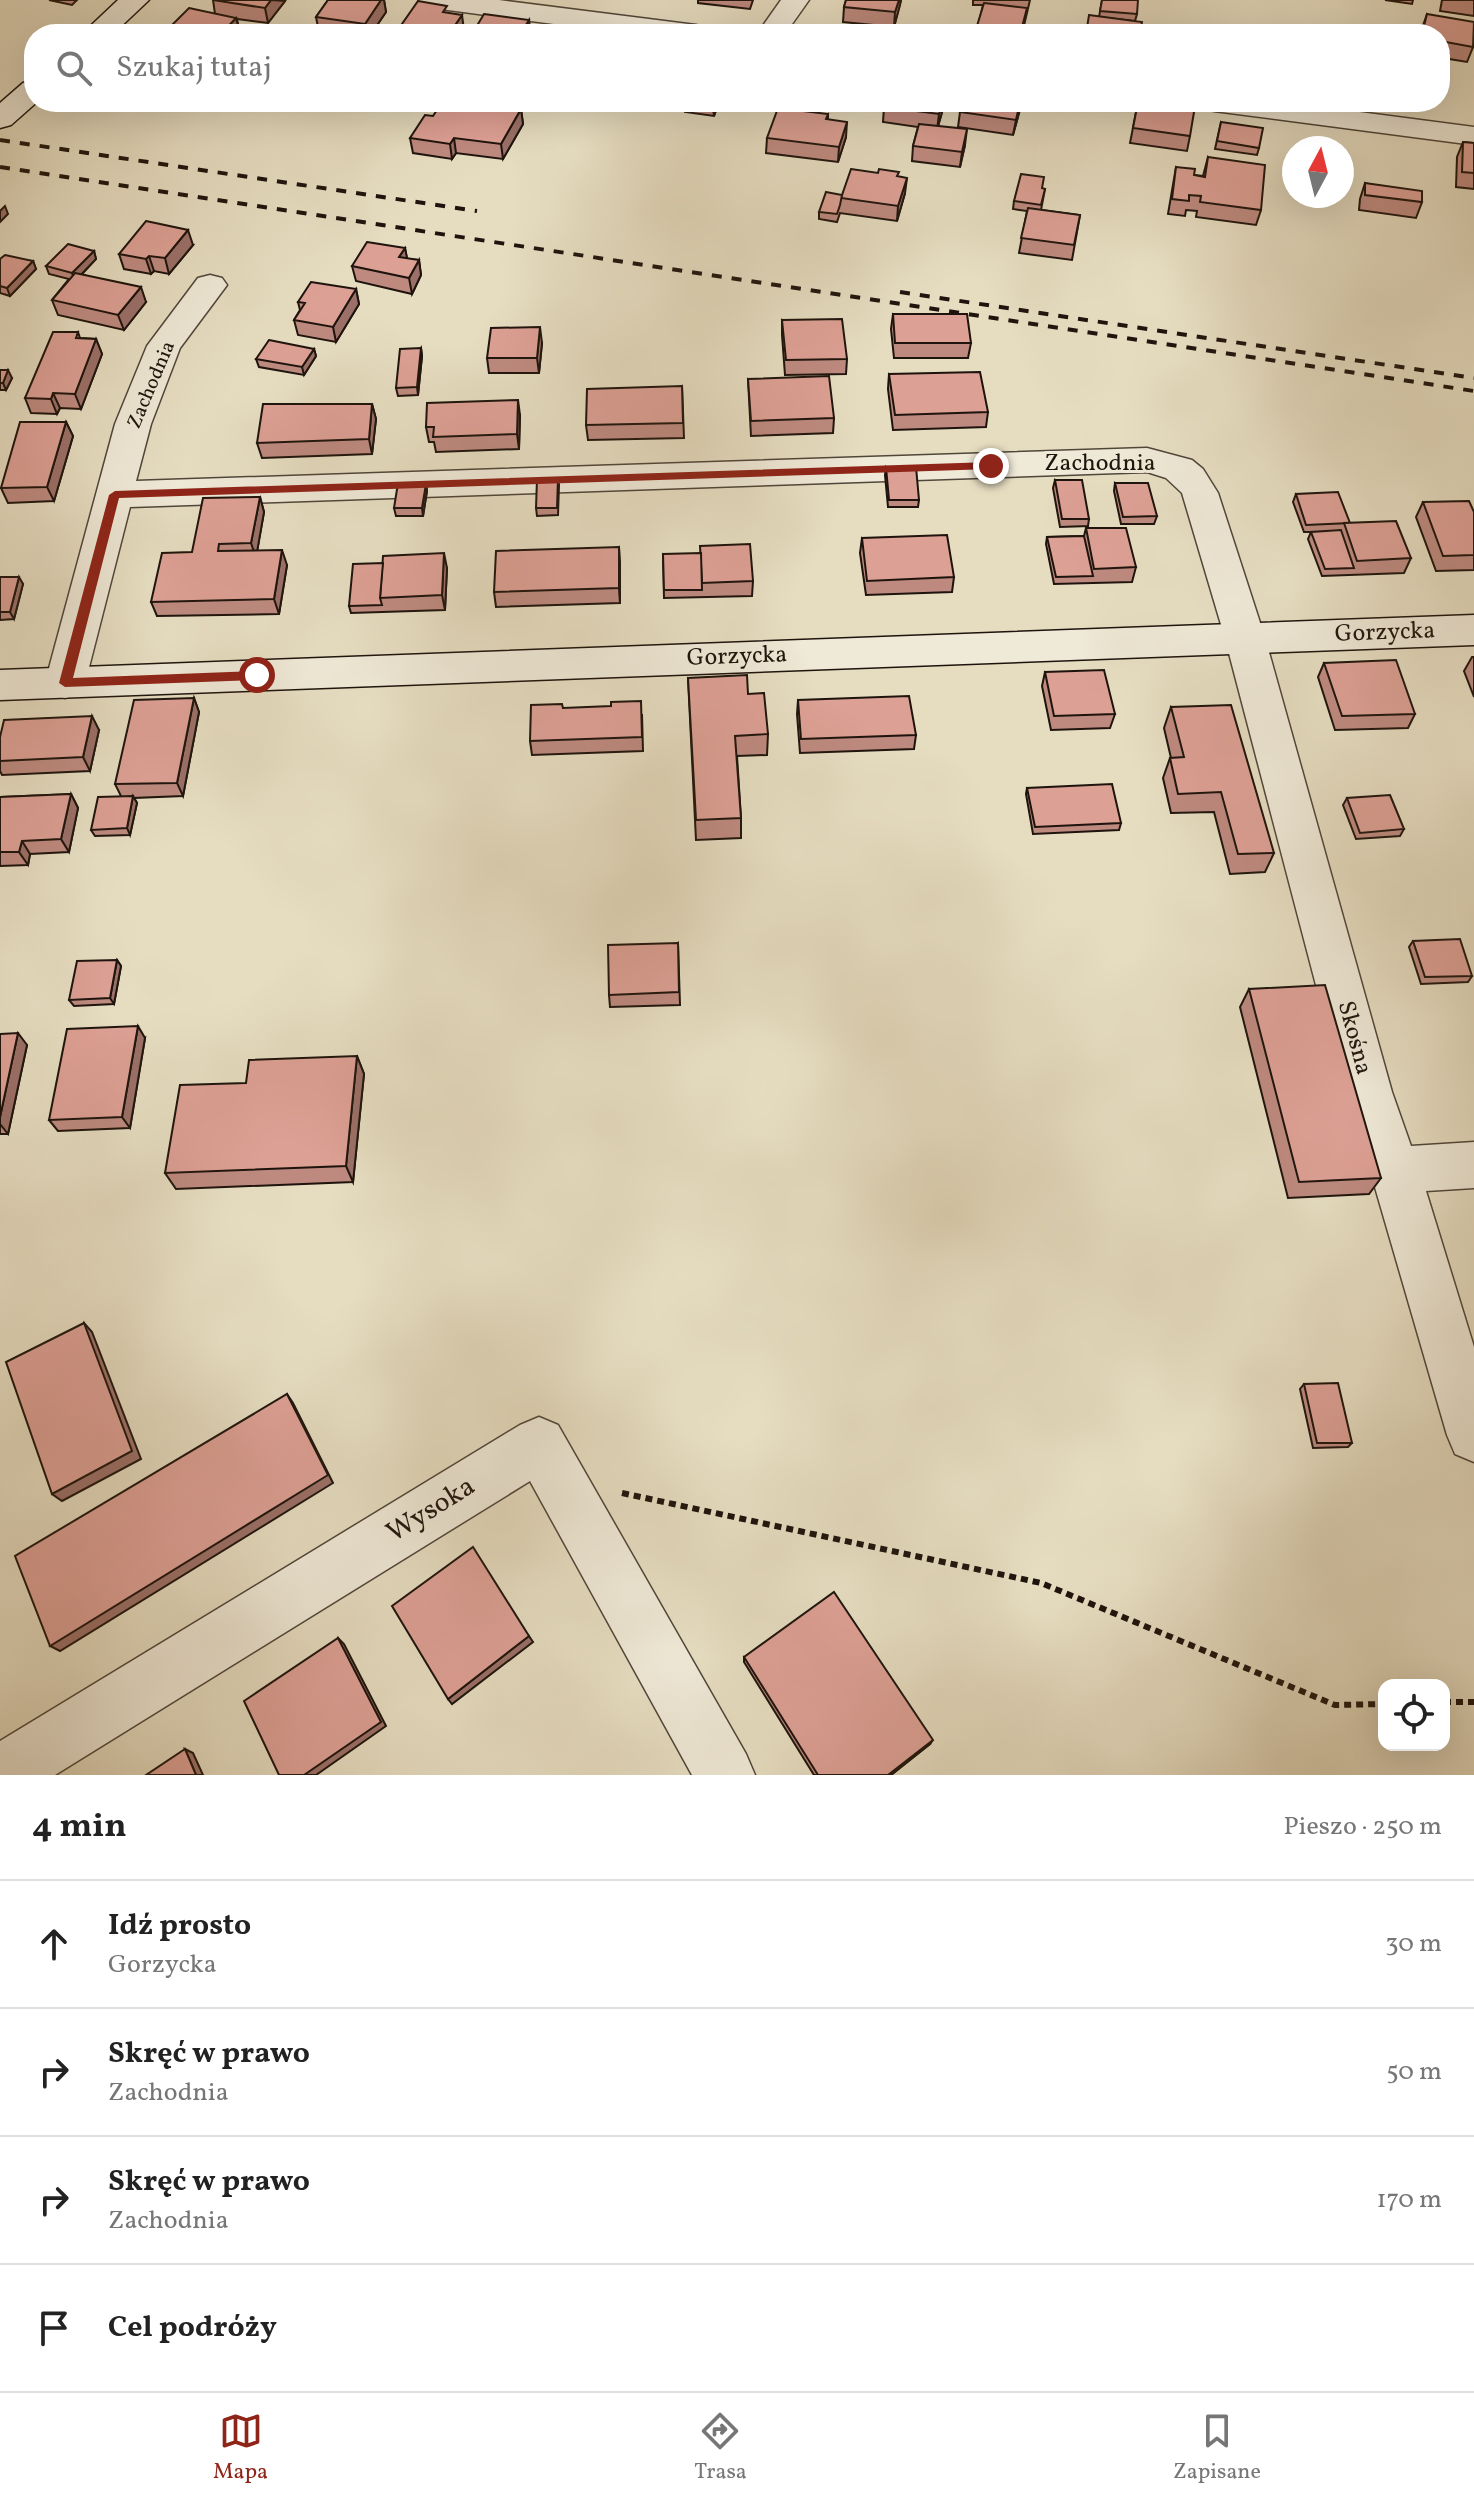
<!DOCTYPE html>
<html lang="pl">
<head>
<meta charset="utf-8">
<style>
  body { margin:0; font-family:Vollkorn,serif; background:#f6f6f6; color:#222 }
  .controls { position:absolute; right:24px; bottom:24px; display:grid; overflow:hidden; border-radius:16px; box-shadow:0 8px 32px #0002 }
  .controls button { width:72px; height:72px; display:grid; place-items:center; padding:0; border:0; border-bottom:2px solid #e0e0e0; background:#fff; color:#222; font:40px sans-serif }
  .compass { position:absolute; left:1282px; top:136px; width:72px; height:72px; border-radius:50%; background:#fff; box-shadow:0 8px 32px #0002; rotate:7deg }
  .stop { position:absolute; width:24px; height:24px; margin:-18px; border:6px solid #8f2418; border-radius:50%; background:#fff }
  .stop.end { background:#8f2418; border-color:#fff; box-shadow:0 2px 8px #0008 }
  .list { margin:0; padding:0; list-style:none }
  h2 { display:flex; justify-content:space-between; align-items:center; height:104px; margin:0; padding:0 32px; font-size:34px }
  h2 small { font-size:26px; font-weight:400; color:#767676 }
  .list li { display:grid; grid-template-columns:52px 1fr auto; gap:24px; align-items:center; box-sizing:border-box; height:128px; padding:0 32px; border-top:2px solid #e0e0e0 }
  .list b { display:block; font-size:30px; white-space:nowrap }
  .list p { margin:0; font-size:26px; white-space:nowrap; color:#767676 }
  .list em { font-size:26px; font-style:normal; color:#767676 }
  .icon { flex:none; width:44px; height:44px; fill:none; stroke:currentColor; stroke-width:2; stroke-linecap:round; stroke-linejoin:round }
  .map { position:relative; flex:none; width:1474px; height:1775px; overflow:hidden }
  .search { position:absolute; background:#fff; box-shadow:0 8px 32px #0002; left:24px; right:24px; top:24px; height:88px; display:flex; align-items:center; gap:20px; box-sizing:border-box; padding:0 28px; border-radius:32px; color:#767676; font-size:30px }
  .sheet { height:616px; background:#fff }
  nav { display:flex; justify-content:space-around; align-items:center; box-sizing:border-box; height:112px; border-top:2px solid #e0e0e0; background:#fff; font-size:22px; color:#767676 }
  nav a { display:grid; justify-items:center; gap:4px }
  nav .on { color:#8f2418 }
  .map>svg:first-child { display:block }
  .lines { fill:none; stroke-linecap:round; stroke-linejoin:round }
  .street-casing { stroke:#50463a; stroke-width:3 }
  .secondary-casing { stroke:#1e140d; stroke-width:3 }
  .path { stroke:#1e140d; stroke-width:6; stroke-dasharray:7 5; stroke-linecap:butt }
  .street { fill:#efe9d7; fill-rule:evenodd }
  .secondary { fill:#efe9d7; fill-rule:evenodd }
  .rail { stroke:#1e140d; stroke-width:4; stroke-dasharray:10 10; stroke-linecap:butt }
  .wall { fill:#be8a80; stroke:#1e140d; stroke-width:2 }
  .shaded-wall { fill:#9b7068; stroke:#1e140d; stroke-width:2 }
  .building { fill:#dda095; stroke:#1e140d; stroke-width:2 }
  .route { fill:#8f2418 }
  .labels { text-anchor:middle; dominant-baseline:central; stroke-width:6; stroke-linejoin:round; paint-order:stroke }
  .far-street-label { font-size:20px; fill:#1e140d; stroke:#efe9d7 }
  .street-label { font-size:24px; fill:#1e140d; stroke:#efe9d7 }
  .near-street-label { font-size:28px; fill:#1e140d; stroke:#efe9d7 }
</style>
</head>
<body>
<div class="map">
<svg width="1474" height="1775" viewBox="0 0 1474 1775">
  <rect width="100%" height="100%" fill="#e6ddc1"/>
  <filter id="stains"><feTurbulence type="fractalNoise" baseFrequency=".0025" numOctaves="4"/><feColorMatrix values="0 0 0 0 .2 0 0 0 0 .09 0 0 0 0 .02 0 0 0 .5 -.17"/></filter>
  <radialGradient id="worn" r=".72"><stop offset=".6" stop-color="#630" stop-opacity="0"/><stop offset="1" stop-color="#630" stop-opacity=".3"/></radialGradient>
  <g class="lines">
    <g class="street-casing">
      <g id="street">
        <path d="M419,0h80l197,25 10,3 4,6h-80l-197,-26 -10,-2z"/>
        <path d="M781,0h28l-24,34h-28z"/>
        <path d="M1199,102h84l191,25v18l-260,-34 -11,-3z"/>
        <path d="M210,275l12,3 5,7 -47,63 -29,76 -15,57 1011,-33 45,12 11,9 15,24 47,145 127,454 19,54 63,-4v46l-48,3 48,156v115l-19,-8 -8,-19 -77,-265 -26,-78 -119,-454 -43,-145 -16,-15 -19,-6 -1017,35 -45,176 -6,11 -14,4 -14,-4 -6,-11 70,-259 32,-78 51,-68z"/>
        <path d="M539,1417l19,8 188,329 9,21h-63l-162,-294 -475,294h-55v-34l520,-316z"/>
      </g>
    </g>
    <g class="secondary-casing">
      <g id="secondary">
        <path d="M118,0h31l-36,34h-31z"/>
        <path d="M34,80v22h3l-26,23 -11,3v-25l23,-20z"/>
        <path d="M1474,615v30l-1474,55v-30z"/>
      </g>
    </g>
    <g class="path">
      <path d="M622,1493l419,90 294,122 49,-1"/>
      <path d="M1444,1702h30"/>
    </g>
    <use href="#street" class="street"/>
    <use href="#secondary" class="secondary"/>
    <g class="rail">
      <path d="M0,140l477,71"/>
      <path d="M0,167l1474,224"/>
      <path d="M900,292l574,86"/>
    </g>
  </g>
  <g class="wall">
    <path d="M49,0h28l-5,5z"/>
    <path d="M213,0h72v1l-17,22 -31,-4 3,14 -25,-19z"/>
    <path d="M328,0h56l2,12 -15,22h-38l-14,-2 -3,-15z"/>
    <path d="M698,0h55l-3,9 -52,-6z"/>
    <path d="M846,0h55l-7,27 -51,-5 1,-15z"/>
    <path d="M973,0h57l-8,34h-46l7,-29h-10z"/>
    <path d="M1102,0l35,14 -2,7 -36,-4z"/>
    <path d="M1385,0h28l-1,4z"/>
    <path d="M1442,0h32v16l-34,-5z"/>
    <path d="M1427,14l46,33 -6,15 -18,-3 -1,24 -6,15h-2v-64h-20z"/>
    <path d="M529,20l1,14h-58z"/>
    <path d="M579,102h41l-3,6z"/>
    <path d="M719,102l-5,14 -29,-4v-8z"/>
    <path d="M945,102l-7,24 27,19 -5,22 -48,-6 1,-15 5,-19 -35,-5 1,-15z"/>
    <path d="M1022,102l-9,33 -55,-8 2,-15z"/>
    <path d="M1138,102l52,34 -3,15 -57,-8z"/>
    <path d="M521,109l2,15 -20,35 -47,-6 -4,6 -39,-6 -3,-15 23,-22 29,-6z"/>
    <path d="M828,114v6l18,17 -8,25 -72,-9 1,-15z"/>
    <path d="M1221,122l38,26 -2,7 -42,-6z"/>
    <path d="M1463,142l11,1v46l-18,-2 1,-30z"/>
    <path d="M1208,157l53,53 -5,15 -60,-8 1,-6 -11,-1 -1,6 -17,-2 8,-47 18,8 9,1z"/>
    <path d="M898,177l7,16 -8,28 -57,-8 -3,9 -18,-3v-7l23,-17z"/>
    <path d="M1365,183l57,19 -6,16 -57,-8 1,-11z"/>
    <path d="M1042,189h3l-4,21 39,5 -8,45 -53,-7 8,-42 -14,-2 1,-8z"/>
    <path d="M193,245l-24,29 -15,-3 -3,3 -27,-5 -5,-15z"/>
    <path d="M405,248l2,11 12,1 2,15 -9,19 -56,-13 -4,-15z"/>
    <path d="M94,251l2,8 -14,15 64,28 -22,28 -66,-15 -6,-15 17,-21 -20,-5 -3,-8z"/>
    <path d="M0,259l33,2 3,8 -26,27 -10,-3z"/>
    <path d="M356,289l3,15 -23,38 -38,-7 -4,-15 6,-10 -2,-8z"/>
    <path d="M893,314l78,29 -3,15h-74l-3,-29z"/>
    <path d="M782,320l65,39 -1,15 -61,1 -3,-40z"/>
    <path d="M78,332l2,6 16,1 6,15 -21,55 -21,-1 -3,6 -26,-1 -6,-15z"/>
    <path d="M542,343l-3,30h-50l-2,-15z"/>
    <path d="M421,348l1,8 -4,39 -20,1 -2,-8z"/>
    <path d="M314,349l2,7 -12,19 -45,-8 -3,-8z"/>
    <path d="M0,370l12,8 -6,12h-6z"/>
    <path d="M889,374l99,38 -2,15 -93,3 -5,-41z"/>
    <path d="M748,379l86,39 -1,15 -82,3z"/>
    <path d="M682,386l2,52 -96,2 -2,-15z"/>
    <path d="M372,404l4,15 -4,35 -110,4 -5,-15z"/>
    <path d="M520,415l-1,34 -83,3 -2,-10h-5l-3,-15z"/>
    <path d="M66,422l7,14 -19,65 -46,2 -7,-15z"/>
    <path d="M886,467l33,33 -1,7h-30l-3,-32z"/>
    <path d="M1055,480l34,39 -1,7 -28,1 -7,-39z"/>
    <path d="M1115,483l42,33 -3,8h-33l-7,-33z"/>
    <path d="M426,484l1,7 -4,25h-27l-2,-8z"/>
    <path d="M559,485l-1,30 -21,1 -1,-8z"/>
    <path d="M1296,494l54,29 61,35 -7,15 -82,3 -14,-37 3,-7h-7l-11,-30z"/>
    <path d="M260,497l4,15 -7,39 30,14 -8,49 -122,2 -6,-14 41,-50z"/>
    <path d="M1423,502l51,10v58l-38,1 -20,-54z"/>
    <path d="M1086,528l50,39 -4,15 -78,2 -8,-40 1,-7 37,-1z"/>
    <path d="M862,538l92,39 -2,15 -86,3 -6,-42z"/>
    <path d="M619,547l1,56 -124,4 -2,-15z"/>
    <path d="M663,554l90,27 -1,15 -88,2z"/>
    <path d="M447,568l-2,42 -94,3 -2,-7z"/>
    <path d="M0,577l23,7 -9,35 -14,1z"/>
    <path d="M1472,657h2v40l-10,-26z"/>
    <path d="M1324,663l91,51 -7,14 -73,2 -17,-53z"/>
    <path d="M1045,672l70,42 -5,14 -59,2 -9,-44z"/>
    <path d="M688,678l60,16 20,40 -1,21 -30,1 4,62v20l-45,2z"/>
    <path d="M194,698l5,14 -16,84 -49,2 3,5 -7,32 -35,1 -4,-6 30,-34 -6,-12z"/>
    <path d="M798,700l118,35 -2,14 -114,4 -3,-39z"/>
    <path d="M1171,707l103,146 -9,19 -35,2 -16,-62 -43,1 -8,-35 7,-20h1l-7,-30z"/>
    <path d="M563,708l79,7 1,36 -111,4 -2,-14z"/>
    <path d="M99,730l-9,41 -88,4 -2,-4v-34z"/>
    <path d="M1027,788l94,35 -2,7 -86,4 -7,-40z"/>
    <path d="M71,794l7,14 -9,44 -39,2 -2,11 -28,1v-69z"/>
    <path d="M1347,798l57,31 -4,7 -44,3 -13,-34z"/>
    <path d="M1413,941l59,35 -4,6 -47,2 -12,-37z"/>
    <path d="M678,943l2,62 -70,2 -1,-12z"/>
    <path d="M117,960l4,6 -7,38 -40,2 -5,-6z"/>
    <path d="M1249,989l132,189 -12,16 -81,4 -48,-191z"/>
    <path d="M0,1034l27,11 -19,89h-8z"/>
    <path d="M145,1038l-15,90 -72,3 -9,-11z"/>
    <path d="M357,1056l7,18 -11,108 -177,7 -11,-16z"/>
    <path d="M1304,1384l48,59 -4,4 -35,1 -13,-59z"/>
    <path d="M744,1657l186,87 -39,31h-77l-70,-113z"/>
  </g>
  <g class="shaded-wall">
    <path d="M271,0l14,1 -17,22 -3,-15z"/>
    <path d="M381,0h3l2,12 -15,22h-4l-2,-10z"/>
    <path d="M899,0h2l-1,5 -6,22 1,-15z"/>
    <path d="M462,15l2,15 -2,4h-13z"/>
    <path d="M236,18l4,15 -1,1h-18z"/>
    <path d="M529,20l1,14h-9z"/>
    <path d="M716,102h3l-5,14 -1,-8z"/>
    <path d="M943,102h2l-8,28 2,-16z"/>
    <path d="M1020,102h2l-9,33 3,-15z"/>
    <path d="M521,109l2,15 -20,35 -2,-15z"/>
    <path d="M847,122l-1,15 -8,25 1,-15z"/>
    <path d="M967,129l-2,16 -5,22 2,-15z"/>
    <path d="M454,138l2,15 -4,6 -2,-15z"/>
    <path d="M907,178l-2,15 -8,28 1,-15z"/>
    <path d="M5,206l3,8 -8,8v-11z"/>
    <path d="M188,230l5,15 -24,29 -4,-16z"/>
    <path d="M405,248l3,15 -9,-6z"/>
    <path d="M94,251l2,8 -21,22 -3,-8z"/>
    <path d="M149,256l5,15 -3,3 -5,-15z"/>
    <path d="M419,260l2,15 -9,19 -3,-16z"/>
    <path d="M33,261l3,8 -26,27 -3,-8z"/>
    <path d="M141,287l5,15 -22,28 -6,-15z"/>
    <path d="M356,289l3,15 -23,38 -3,-15z"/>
    <path d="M540,327l2,16 -3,30 -2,-15z"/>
    <path d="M96,339l6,15 -21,55 -6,-15z"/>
    <path d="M421,348l1,8 -4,39 -1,-8z"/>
    <path d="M314,349l2,7 -12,19 -2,-8z"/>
    <path d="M8,370l4,8 -6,12 -3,-7z"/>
    <path d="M53,393l7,15 -3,6 -6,-15z"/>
    <path d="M518,400l2,15 -1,34 -2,-15z"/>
    <path d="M372,404l4,15 -4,35 -3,-15z"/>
    <path d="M66,422l7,14 -19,65 -7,-14z"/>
    <path d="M426,484l1,7 -4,25 -1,-8z"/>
    <path d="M260,497l4,15 -8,46 -5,-15z"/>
    <path d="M619,547l1,15v41l-1,-15z"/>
    <path d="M282,550l5,15 -8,49 -5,-15z"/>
    <path d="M444,553l3,15 -2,42 -3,-15z"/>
    <path d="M19,577l4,7 -9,35 -4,-7z"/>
    <path d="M194,698l5,14 -16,84 -6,-13z"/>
    <path d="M92,716l7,14 -9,41 -7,-14z"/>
    <path d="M71,794l7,14 -9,44 -8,-13z"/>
    <path d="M133,796l4,7 -7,32 -3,-7z"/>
    <path d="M22,841l8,13 -2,11 -9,-13z"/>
    <path d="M117,960l4,6 -7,38 -4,-6z"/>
    <path d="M138,1026l7,12 -15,90 -8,-11z"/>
    <path d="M18,1033l9,12 -19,89 -8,-10v-7z"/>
    <path d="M357,1056l7,18 -11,108 -7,-16z"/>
    <path d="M84,1323l8,9 49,127 -79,42 -10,-7z"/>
    <path d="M287,1394l6,9 40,80 -273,168 -10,-5z"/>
    <path d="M529,1636l4,6 -81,62 -4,-5z"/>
    <path d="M338,1638l6,6 42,82 -70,49h-12z"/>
    <path d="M933,1740l-3,4 -39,31h-3z"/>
    <path d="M185,1749l8,4 10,22h-7z"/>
  </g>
  <g class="building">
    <path d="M213,0h58l-6,8z"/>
    <path d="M328,0h53l-16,24 -49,-7z"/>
    <path d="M846,0h53l-4,12 -51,-5z"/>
    <path d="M1102,0h36l-1,14 -37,-3z"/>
    <path d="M418,1l29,5 -4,6 19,3 -13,19h-54z"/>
    <path d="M984,3l43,5 -6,23 -44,-5z"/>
    <path d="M189,8l47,10 -15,16h-58z"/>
    <path d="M484,14l45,6 -8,13 -20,-2 -1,3h-28z"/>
    <path d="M1427,14l47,8 -1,25 -33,-6v-7h-18z"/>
    <path d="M1089,15l53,7 -2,12h-54z"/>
    <path d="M582,26l36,5 -1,3h-39z"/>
    <path d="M1170,26l55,7 -57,1z"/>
    <path d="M1440,51l9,2 -1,30 -8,-1z"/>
    <path d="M466,102l55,7 -20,35 -47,-6 -4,6 -40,-6 15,-23 8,1 6,-9 23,3z"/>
    <path d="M686,102h30l-3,6 -28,-4z"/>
    <path d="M886,102h57l-4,12 -55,-7z"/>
    <path d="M963,102h57l-4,18 -56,-8z"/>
    <path d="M1138,102h27l30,4 -5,30 -57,-8z"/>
    <path d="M778,108l50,6 -2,5 21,3 -8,25 -72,-9z"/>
    <path d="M1221,122l42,6 -4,20 -42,-7z"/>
    <path d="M919,124l48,5 -5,23 -49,-6z"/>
    <path d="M1463,142l11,1v30l-12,-1z"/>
    <path d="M1208,157l57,8 -4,45 -61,-8 1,-6 -12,-1v6l-17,-2 4,-32 19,2 -1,6 11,2z"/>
    <path d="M851,169l27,4 1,-4 20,3 -2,4 10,2 -9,28 -57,-8z"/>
    <path d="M1021,174l23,3 -2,11 3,1 -4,16 -27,-4z"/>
    <path d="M1365,183l57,8v11l-57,-7z"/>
    <path d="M826,192l16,3 -2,10 -3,9 -18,-2z"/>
    <path d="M1028,208l52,7 -6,30 -53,-7z"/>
    <path d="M146,221l42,9 -23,28 -16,-2 -3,3 -27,-5z"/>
    <path d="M367,242l38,6 -6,9 20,3 -10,18 -57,-12z"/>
    <path d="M68,244l26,7 -22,22 -26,-7z"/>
    <path d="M5,255l28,6 -26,27 -7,-2v-27z"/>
    <path d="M75,273l66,14 -23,28 -66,-15z"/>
    <path d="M311,282l45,7 -23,38 -39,-7 11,-17 -7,-1z"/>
    <path d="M893,314h74l4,29h-76z"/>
    <path d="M842,319l5,40 -61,1 -4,-40z"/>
    <path d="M540,327l-3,31h-50l4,-30z"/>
    <path d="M53,332h25l-2,6 20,1 -21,55 -22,-1 -2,6 -26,-1z"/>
    <path d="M269,340l45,9 -12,18 -46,-8z"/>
    <path d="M421,348l-4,39 -21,1 4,-39z"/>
    <path d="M0,370h8l-5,13h-3z"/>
    <path d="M980,372l8,40 -93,3 -6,-41z"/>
    <path d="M829,376l5,42 -83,3 -3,-42z"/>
    <path d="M682,386l1,37 -97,2 1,-36z"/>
    <path d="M518,400l-1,34 -84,3 1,-10h-8l1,-24z"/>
    <path d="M263,404h109l-3,35 -112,4z"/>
    <path d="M20,422h46l-19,65 -46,1z"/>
    <path d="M886,467h30l3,33h-30z"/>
    <path d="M558,478l-1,30h-21l1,-29z"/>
    <path d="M1055,480h27l7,39h-27z"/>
    <path d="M398,483l28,1 -4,24h-28z"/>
    <path d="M1115,483h33l9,33 -34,1z"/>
    <path d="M1338,492l12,31 -44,2 -10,-31z"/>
    <path d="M260,497l-9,46 -32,1 -1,7 64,-1 -8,49 -123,3 11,-49 30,-1 11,-54z"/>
    <path d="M1469,501l5,11v43l-31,1 -20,-54z"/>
    <path d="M1396,521l15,37 -54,3 -13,-38z"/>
    <path d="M1086,528h40l10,39 -42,2z"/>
    <path d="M1341,530l13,38 -29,1 -14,-37z"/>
    <path d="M947,535l7,42 -87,4 -5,-43z"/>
    <path d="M1084,536l9,40 -37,1 -9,-40z"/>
    <path d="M750,544l3,37 -51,2 -2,-37z"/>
    <path d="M619,547v41l-125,4 2,-41z"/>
    <path d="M444,553l-2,42 -62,3 3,-42z"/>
    <path d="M701,553l1,37h-38l-1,-36z"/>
    <path d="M383,563l-3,35 2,7 -33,1 4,-42z"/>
    <path d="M0,577h19l-9,35h-10z"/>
    <path d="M1396,660l19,54 -73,2 -18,-53z"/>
    <path d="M1104,670l11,44 -61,2 -9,-44z"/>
    <path d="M747,675l1,19 16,-1 4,41 -33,2 6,82 -45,2 -8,-142z"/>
    <path d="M909,696l7,39 -115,4 -3,-39z"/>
    <path d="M194,698l-17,85 -62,1 19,-84z"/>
    <path d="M641,701l1,36 -112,4 1,-36 31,-1 1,4 48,-2v-4z"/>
    <path d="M1231,705l43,148 -36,1 -17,-62 -43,2 -8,-36 14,-1 -13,-50z"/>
    <path d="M92,716l-9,41 -83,4v-24l4,-17z"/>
    <path d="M1112,784l9,39 -86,4 -8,-39z"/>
    <path d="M71,794l-10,45 -39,2 -3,11h-19v-55z"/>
    <path d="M1390,795l14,34 -44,4 -13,-35z"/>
    <path d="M133,796l-6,32 -36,2 7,-33z"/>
    <path d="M1460,939l12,37 -47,1 -12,-36z"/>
    <path d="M678,943l1,49 -70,3 -1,-50z"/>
    <path d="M117,960l-7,38 -41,2 8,-39z"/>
    <path d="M1325,985l56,193 -82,4 -50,-193z"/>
    <path d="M138,1026l-16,91 -73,3 18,-91z"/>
    <path d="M18,1033l-18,84v-83z"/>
    <path d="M357,1056l-11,110 -181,7 15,-88 66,-2 3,-23z"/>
    <path d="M84,1323l48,128 -80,43 -46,-132z"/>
    <path d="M1338,1383l14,60h-35l-13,-59z"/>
    <path d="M287,1394l41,81 -278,171 -35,-90z"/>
    <path d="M473,1547l56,89 -81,63 -56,-93z"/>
    <path d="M834,1592l99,148 -45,35h-70l-74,-118z"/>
    <path d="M338,1638l43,84 -77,53h-25l-35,-74z"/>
    <path d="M185,1749l11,26h-50z"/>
  </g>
  <path class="route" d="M991,462l5,4 -5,3 -872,29 -46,180 184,-7 6,4 -6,5 -192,7 -6,-4 50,-188 6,-4z"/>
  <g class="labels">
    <g class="far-street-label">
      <text transform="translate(152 385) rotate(-67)">Zachodnia</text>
    </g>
    <g class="street-label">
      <text x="1100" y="464">Zachodnia</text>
      <text transform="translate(1385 633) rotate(-2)">Gorzycka</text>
      <text transform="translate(737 657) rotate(-2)">Gorzycka</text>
      <text transform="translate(1354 1038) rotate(75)">Skośna</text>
    </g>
    <g class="near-street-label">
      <text transform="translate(431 1510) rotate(-32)">Wysoka</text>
    </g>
  </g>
  <rect width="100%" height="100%" filter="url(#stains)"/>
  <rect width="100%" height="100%" fill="url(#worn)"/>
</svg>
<div class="controls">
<button><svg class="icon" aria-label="locate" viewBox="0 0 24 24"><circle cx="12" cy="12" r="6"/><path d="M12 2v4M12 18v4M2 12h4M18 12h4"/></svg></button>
</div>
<svg class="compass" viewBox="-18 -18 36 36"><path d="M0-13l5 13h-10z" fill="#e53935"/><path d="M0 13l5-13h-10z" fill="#767676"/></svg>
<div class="stop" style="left:257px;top:675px"></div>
<div class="stop end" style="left:991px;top:466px"></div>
<div class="search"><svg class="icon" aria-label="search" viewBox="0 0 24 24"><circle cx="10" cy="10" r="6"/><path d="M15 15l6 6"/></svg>Szukaj tutaj</div>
</div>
<section class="sheet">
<h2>4 min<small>Pieszo · 250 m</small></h2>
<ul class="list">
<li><svg class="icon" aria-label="ahead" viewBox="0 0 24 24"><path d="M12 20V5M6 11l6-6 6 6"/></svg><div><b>Idź prosto</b><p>Gorzycka</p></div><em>30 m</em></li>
<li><svg class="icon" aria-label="right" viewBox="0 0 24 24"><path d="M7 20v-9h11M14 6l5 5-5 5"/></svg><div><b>Skręć w prawo</b><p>Zachodnia</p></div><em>50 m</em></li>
<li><svg class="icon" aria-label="right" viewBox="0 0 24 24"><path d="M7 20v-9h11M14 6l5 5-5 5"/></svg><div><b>Skręć w prawo</b><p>Zachodnia</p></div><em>170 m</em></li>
<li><svg class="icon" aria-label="arrive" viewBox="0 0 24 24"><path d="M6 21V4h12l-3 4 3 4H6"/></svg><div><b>Cel podróży</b></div></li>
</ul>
</section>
<nav>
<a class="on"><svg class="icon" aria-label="map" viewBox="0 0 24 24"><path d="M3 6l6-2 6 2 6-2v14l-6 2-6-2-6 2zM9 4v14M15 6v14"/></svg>Mapa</a>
<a><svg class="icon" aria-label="directions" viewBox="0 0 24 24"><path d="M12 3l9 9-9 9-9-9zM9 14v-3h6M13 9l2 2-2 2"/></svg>Trasa</a>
<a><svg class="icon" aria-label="saved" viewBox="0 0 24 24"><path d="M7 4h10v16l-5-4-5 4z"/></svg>Zapisane</a>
</nav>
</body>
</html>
